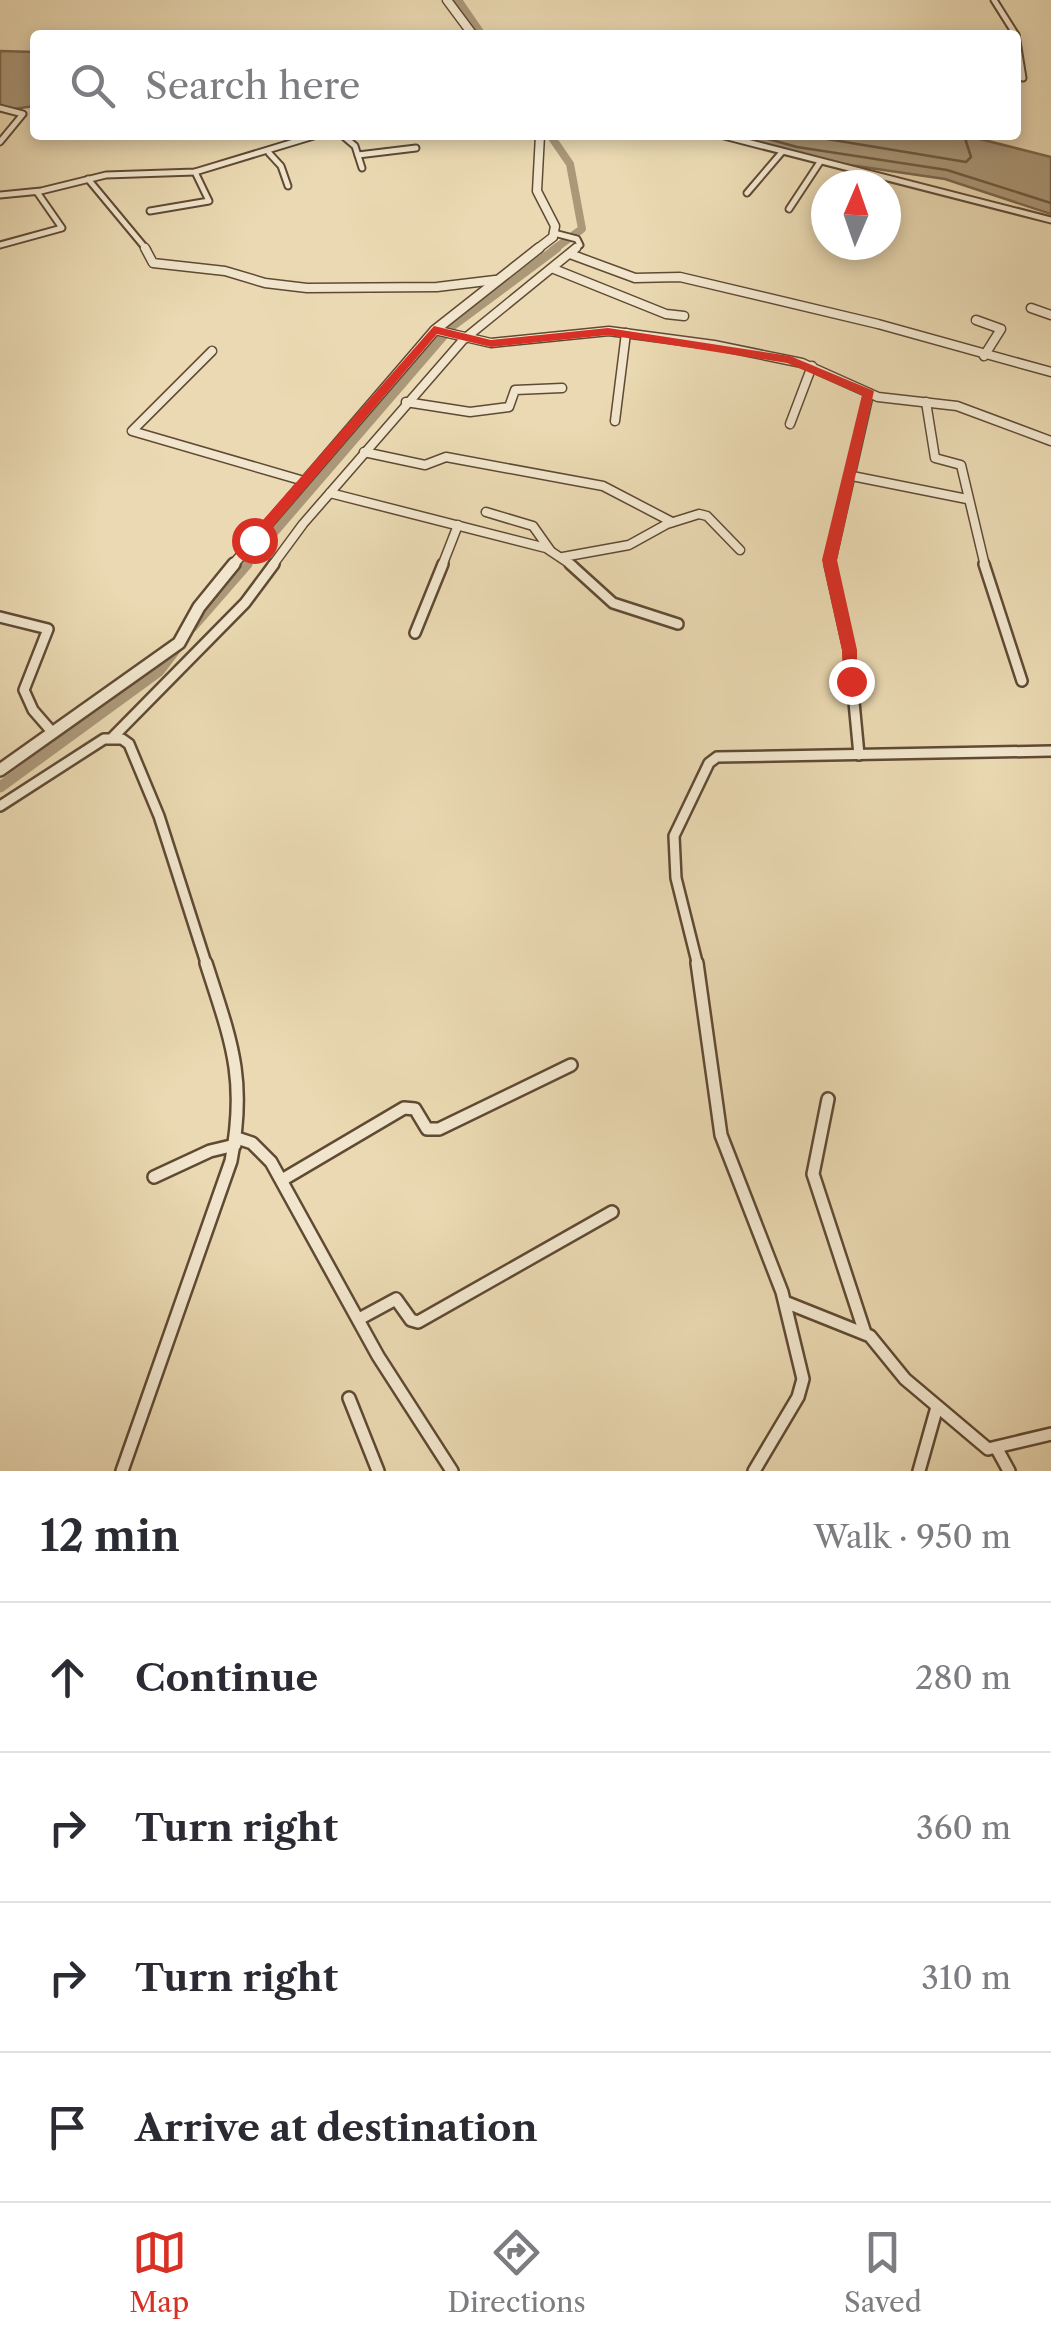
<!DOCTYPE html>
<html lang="en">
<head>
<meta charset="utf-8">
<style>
  body { margin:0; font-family:"Libre Caslon Text",serif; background:#f2f2f3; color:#2b2b33 }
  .compass { position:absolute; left:811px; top:170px; width:90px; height:90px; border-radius:50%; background:#fff; box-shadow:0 5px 15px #0003; rotate:2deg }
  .stop { position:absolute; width:30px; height:30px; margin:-22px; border:8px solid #d93025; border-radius:50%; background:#fff }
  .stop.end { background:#d93025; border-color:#fff; box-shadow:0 2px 10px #0008 }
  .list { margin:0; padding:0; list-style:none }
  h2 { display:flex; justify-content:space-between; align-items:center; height:130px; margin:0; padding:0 40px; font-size:42px }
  h2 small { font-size:32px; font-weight:400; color:#7c7c81 }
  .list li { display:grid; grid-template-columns:65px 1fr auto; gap:30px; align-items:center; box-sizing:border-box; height:150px; padding:0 40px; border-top:2px solid #e1e1e2 }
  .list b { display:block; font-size:38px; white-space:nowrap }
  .list em { font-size:32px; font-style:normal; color:#7c7c81 }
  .icon { flex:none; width:55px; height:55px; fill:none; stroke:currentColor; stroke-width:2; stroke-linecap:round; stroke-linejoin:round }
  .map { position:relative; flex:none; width:1051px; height:1471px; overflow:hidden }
  .search { position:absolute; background:#fff; box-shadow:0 5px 15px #0003; left:30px; right:30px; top:30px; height:110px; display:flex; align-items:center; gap:25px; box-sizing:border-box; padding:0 35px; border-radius:10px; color:#7c7c81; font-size:38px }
  .sheet { height:730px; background:#fff }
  nav { display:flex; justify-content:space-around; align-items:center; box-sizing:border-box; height:140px; border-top:2px solid #e1e1e2; background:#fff; font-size:28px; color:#7c7c81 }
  nav a { display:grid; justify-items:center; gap:5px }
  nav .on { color:#d93025 }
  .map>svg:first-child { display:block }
  .water { fill:#ab9879; stroke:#7b664d; stroke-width:2.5 }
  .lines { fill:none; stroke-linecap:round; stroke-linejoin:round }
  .shore { stroke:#6e5942; stroke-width:2.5 }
  .canal-far2 { stroke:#ab9879; stroke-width:8 }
  .canal-far1 { stroke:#ab9879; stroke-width:9 }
  .canal { stroke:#ab9879; stroke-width:11 }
  .minor-far3-casing { stroke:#604a34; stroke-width:9 }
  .minor-far2-casing { stroke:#604a34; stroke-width:11 }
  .minor-far1-casing { stroke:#604a34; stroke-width:14 }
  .minor-casing { stroke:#604a34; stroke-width:16 }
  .tertiary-far2-casing { stroke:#604a34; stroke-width:11 }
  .tertiary-far1-casing { stroke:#604a34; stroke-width:12 }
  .tertiary-casing { stroke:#604a34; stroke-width:16 }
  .minor-far3 { stroke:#f1e6cd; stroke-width:5 }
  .minor-far2 { stroke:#f1e6cd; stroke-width:8 }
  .minor-far1 { stroke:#f1e6cd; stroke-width:9 }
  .minor { stroke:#f1e6cd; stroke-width:11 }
  .tertiary-far2 { stroke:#f1e6cd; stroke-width:8 }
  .tertiary-far1 { stroke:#f1e6cd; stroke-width:9 }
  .tertiary { stroke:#f1e6cd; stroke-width:11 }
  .route { fill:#d93025 }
</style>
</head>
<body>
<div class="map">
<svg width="1051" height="1471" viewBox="0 0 1051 1471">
  <rect width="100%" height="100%" fill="#ead9b2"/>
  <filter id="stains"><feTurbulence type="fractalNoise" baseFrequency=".002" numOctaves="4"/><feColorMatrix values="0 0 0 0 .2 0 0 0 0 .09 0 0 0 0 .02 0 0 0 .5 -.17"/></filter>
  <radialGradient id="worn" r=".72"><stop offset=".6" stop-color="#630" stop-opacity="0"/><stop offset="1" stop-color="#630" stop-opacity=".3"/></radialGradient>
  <g class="water">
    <path d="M0,51l35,1v54l-35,5z"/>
    <path d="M716,135h248l87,22v57l-106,-35 -150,-22z"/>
  </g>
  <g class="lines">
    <g class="shore">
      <path d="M754,135l43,12 150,23 104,33"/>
      <path d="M803,135l163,27 5,-5 -7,-22"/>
    </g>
    <g class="canal-far2">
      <path d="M458,0l24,35"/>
      <path d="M550,135l20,29 12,65 -29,21"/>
    </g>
    <path class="canal-far1" d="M245,566l206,-239 106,-79"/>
    <g class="canal">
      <path d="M192,627l55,-63"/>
      <path d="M0,787l159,-116 19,-25"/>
    </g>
    <g class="minor-far3-casing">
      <g id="minor-far3">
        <path d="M994,0l22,35"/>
        <path d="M1016,35l7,43"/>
        <path d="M0,108l23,6 -23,28"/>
        <path d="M342,135l13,11 7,22"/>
        <path d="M720,135l331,85"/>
        <path d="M269,153l12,13 7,20"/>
        <path d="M358,155l58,-7"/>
        <path d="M88,179l59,71"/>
        <path d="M747,193l35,-41"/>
        <path d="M0,195l41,-4 65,-16 89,-3 122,-37"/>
        <path d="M789,209l31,-47"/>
        <path d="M150,211l59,-10 -14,-29"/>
        <path d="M554,233l23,6 3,6 -7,5"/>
        <path d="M0,245l62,-17 -25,-36"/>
      </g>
    </g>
    <g class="minor-far2-casing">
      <g id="minor-far2">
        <path d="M145,248l8,15 72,8 40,12 42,5 130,-1 58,-7"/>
        <path d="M570,254l65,24 45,-1 198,47 173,48"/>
        <path d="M554,269l112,45 18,2"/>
        <path d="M1031,308l20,7"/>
        <path d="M976,320l25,9 -17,27"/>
        <path d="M435,330l56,13 118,-12 105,14 88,18 76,34 79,9 94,35"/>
        <path d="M212,351l-80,80 172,50"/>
        <path d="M406,402l64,10 39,-5 6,-17 47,-2"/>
        <path d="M926,402l9,56 26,7 24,101"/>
        <path d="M615,421l11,-88"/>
        <path d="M790,424l22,-58"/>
        <path d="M364,452l61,13 21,-8 157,29 69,36"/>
        <path d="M852,476l115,23"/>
        <path d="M330,493l216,55 27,18"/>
        <path d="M486,512l47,14 17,24"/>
        <path d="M563,557l66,-12 38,-21 32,-10 8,2 33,34"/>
        <path d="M272,566l31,-42 160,-184 113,-92"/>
        <path d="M442,566l16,-41"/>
        <path d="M830,566l39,-172"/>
      </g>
    </g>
    <g class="minor-far1-casing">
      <g id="minor-far1">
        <path d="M570,564l43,39 65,21"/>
        <path d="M830,564l19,85 10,106"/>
        <path d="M984,564l38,117"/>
        <path d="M0,617l48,12 -24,61 9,20 20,23"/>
        <path d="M415,633l28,-69"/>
        <path d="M113,737l132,-134 29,-39"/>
        <path d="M0,806l104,-67h18l7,5 30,72 48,150"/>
        <path d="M698,966l-22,-88 -2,-42 35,-73 8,-6 334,-6"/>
      </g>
    </g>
    <g class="minor-casing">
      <g id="minor">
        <path d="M697,963l24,172 61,157 21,87 -5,18 -44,74"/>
        <path d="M828,1099l-15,75 52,159"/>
        <path d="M237,1138l15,5 19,19 107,194 74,115"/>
        <path d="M154,1177l56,-26 25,-6"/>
        <path d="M282,1180l122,-72 11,1 12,20h12l132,-64"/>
        <path d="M785,1302l85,34 35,43 83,70 63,-15"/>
        <path d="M359,1319l37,-20 15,21 7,2 194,-110"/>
        <path d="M349,1398l29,73"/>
        <path d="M997,1449l12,22"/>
        <path d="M122,1471l109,-310c16,-83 0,-120 -25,-198"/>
        <path d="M919,1471l18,-64"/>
      </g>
    </g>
    <g class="tertiary-far2-casing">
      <g id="tertiary-far2">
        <path d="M447,0l26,35"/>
        <path d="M536,250l17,-13 2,-11 -18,-35 3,-56"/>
      </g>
    </g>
    <g class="tertiary-far1-casing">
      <path id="tertiary-far1" d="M232,566l203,-236 104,-82"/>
    </g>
    <g class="tertiary-casing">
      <path id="tertiary" d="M0,770l179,-127 20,-36 35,-43"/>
    </g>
    <use href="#minor-far3" class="minor-far3"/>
    <use href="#minor-far2" class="minor-far2"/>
    <use href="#minor-far1" class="minor-far1"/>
    <use href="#minor" class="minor"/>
    <use href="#tertiary-far2" class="tertiary-far2"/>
    <use href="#tertiary-far1" class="tertiary-far1"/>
    <use href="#tertiary" class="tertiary"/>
  </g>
  <path class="route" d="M434,326l57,14 117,-12 182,28 84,35 -37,169 20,90v35l-14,-4 -1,-31 -20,-90 40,-165 -75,-32 -179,-28 -117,12 -54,-13 -178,209h-10v-7z"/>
  <rect width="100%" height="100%" filter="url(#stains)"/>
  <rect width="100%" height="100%" fill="url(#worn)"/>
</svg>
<svg class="compass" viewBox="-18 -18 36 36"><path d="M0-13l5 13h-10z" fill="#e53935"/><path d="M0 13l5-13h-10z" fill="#7c7c81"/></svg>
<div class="stop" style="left:254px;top:540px"></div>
<div class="stop end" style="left:851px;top:681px"></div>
<div class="search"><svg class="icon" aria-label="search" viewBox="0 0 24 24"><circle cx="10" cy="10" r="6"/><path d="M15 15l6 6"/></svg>Search here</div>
</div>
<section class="sheet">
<h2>12 min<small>Walk · 950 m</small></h2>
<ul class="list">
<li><svg class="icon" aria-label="ahead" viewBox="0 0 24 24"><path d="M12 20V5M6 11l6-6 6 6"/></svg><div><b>Continue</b></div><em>280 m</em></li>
<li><svg class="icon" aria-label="right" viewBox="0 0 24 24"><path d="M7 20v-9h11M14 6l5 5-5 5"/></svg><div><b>Turn right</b></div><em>360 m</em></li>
<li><svg class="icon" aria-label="right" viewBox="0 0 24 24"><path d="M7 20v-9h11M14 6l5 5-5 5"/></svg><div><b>Turn right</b></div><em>310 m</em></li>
<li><svg class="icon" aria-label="arrive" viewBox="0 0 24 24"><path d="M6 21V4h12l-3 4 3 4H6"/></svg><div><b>Arrive at destination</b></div></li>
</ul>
</section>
<nav>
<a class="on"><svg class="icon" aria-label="map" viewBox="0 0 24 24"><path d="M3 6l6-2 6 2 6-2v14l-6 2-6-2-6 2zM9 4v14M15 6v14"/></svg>Map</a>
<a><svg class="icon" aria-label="directions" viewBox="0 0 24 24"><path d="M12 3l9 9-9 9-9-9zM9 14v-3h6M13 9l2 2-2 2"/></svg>Directions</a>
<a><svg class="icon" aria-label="saved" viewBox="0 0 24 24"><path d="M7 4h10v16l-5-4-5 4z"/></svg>Saved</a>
</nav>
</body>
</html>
